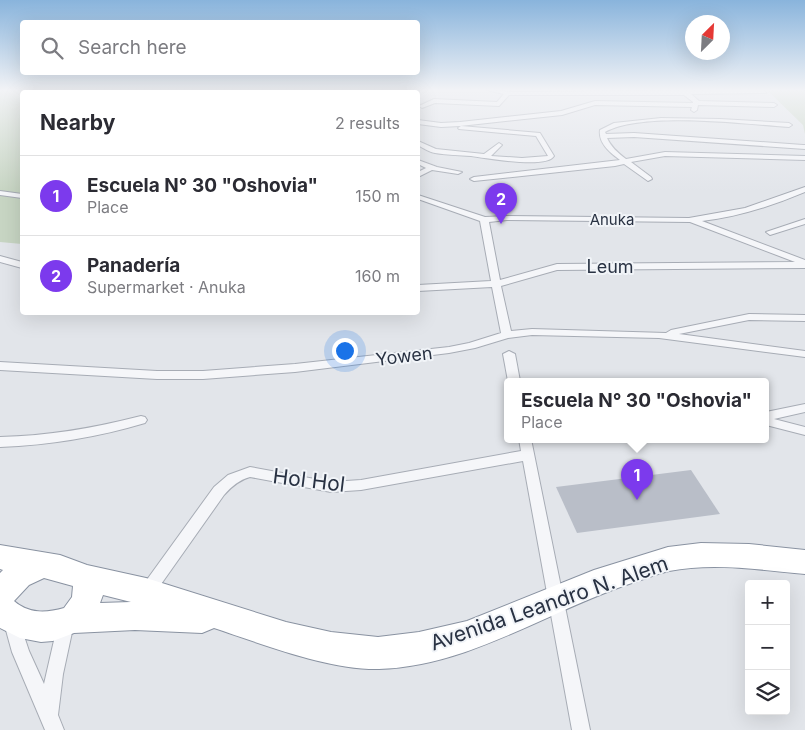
<!DOCTYPE html>
<html lang="en">
<head>
<meta charset="utf-8">
<style>
  body { margin:0; font-family:Inter,sans-serif; background:#f2f2f3; color:#2b2b33 }
  .controls { position:absolute; right:15px; bottom:15px; display:grid; overflow:hidden; border-radius:5px; box-shadow:0 5px 20px #0002 }
  .controls button { width:45px; height:45px; display:grid; place-items:center; padding:0; border:0; border-bottom:1px solid #e1e1e2; background:#fff; color:#2b2b33; font:25px sans-serif }
  .compass { position:absolute; left:685px; top:15px; width:45px; height:45px; border-radius:50%; background:#fff; box-shadow:0 5px 20px #0002; rotate:24deg }
  .you { position:absolute; left:344px; top:350px; width:18px; height:18px; margin:-12px; border:4px solid #fff; border-radius:50%; background:#1a73e8; box-shadow:0 0 0 8px #1a73e833 }
  .badge { display:grid; place-items:center; width:32px; height:32px; border-radius:50%; background:#7c3aed; color:#fff; font-size:16px; font-weight:700 }
  .pin { position:absolute; translate:-50% -41px; filter:drop-shadow(0 1px 2px #0008) }
  .pin::after { content:''; position:absolute; top:26px; width:18px; height:15px; background:inherit; clip-path:polygon(0 0,100% 0,50% 100%) }
  .popup { position:absolute; left:504px; top:378px; width:265px; height:65px; box-sizing:border-box; display:grid; place-content:center; border-radius:5px; background:#fff; filter:drop-shadow(0 1px 4px #0005); font-size:16px; white-space:nowrap; color:#7c7c81 }
  .popup b { font-size:19px; color:#2b2b33 }
  .popup::after { content:''; position:absolute; left:50%; top:100%; margin-left:-10px; border:10px solid transparent; border-top-color:#fff }
  .list { margin:0; padding:0; list-style:none }
  h2 { display:flex; justify-content:space-between; align-items:center; height:65px; margin:0; padding:0 20px; font-size:21px }
  h2 small { font-size:16px; font-weight:400; color:#7c7c81 }
  .list li { display:grid; grid-template-columns:32px 1fr auto; gap:15px; align-items:center; box-sizing:border-box; height:80px; padding:0 20px; border-top:1px solid #e1e1e2 }
  .list b { display:block; font-size:19px; white-space:nowrap }
  .list p { margin:0; font-size:16px; white-space:nowrap; color:#7c7c81 }
  .list em { font-size:16px; font-style:normal; color:#7c7c81 }
  .icon { flex:none; width:28px; height:28px; fill:none; stroke:currentColor; stroke-width:2; stroke-linecap:round; stroke-linejoin:round }
  .map { position:relative; flex:none; width:805px; height:730px; overflow:hidden }
  .search { position:absolute; background:#fff; box-shadow:0 5px 20px #0002; left:20px; top:20px; width:400px; height:55px; display:flex; align-items:center; gap:12px; box-sizing:border-box; padding:0 18px; border-radius:5px; color:#7c7c81; font-size:19px }
  .panel { position:absolute; background:#fff; box-shadow:0 5px 20px #0002; left:20px; top:90px; width:400px; height:225px; border-radius:5px }
  .map>svg:first-child { display:block }
  .green { fill:#c7d5c3 }
  .building { fill:#b9bec8 }
  .lines { fill:none; stroke-linecap:round; stroke-linejoin:round }
  .street-casing { stroke:#a7acb5; stroke-width:2 }
  .highway-casing { stroke:#8992a1; stroke-width:2 }
  .street { fill:#f5f6f9; fill-rule:evenodd }
  .highway { fill:#fff; fill-rule:evenodd }
  .labels { text-anchor:middle; dominant-baseline:central; stroke-width:4; stroke-linejoin:round; paint-order:stroke }
  .far-street-label { font-size:15px; fill:#293243; stroke:#f1f4f8 }
  .street-label { font-size:18px; fill:#293243; stroke:#f1f4f8 }
  .near-street-label { font-size:21px; fill:#293243; stroke:#f1f4f8 }
</style>
</head>
<body>
<div class="map">
<svg width="805" height="730" viewBox="0 0 805 730">
  <rect width="100%" height="100%" fill="#e2e5ea"/>
  <g class="green">
    <path d="M0,90h220l-1,2h-197v152l-22,-2z"/>
    <path d="M767,90h38v44l-2,-9z"/>
  </g>
  <path class="building" d="M691,470l29,44 -143,19 -21,-46z"/>
  <g class="lines">
    <g class="street-casing">
      <g id="street">
        <path d="M266,90h6l1,2h-5z"/>
        <path d="M487,90l27,2 250,-2 2,3 -75,1 8,7 75,2 3,2 -3,2 -76,-2 -1,5 -3,2 -3,-2 1,-3 -97,-2 -33,10 -102,11 -19,1 -23,-3v-4l23,3 19,-1 101,-11 34,-10 98,2v-1l-9,-7h-175l-10,11 -64,-3 -13,5 -3,-2 15,-7 63,3 7,-8z"/>
        <path d="M661,118l59,1 69,4 3,2 -3,2c-46,-3 -145,-16 -184,5l1,2 28,-1 169,12h2v4l-171,-12 -27,1c4,9 11,15 19,21l39,-7 140,4v4l-140,-4 -34,6 20,15 1,2 -4,2 -24,-17 -9,2 -141,15 -4,-2 4,-2 146,-17c-10,-7 -22,-17 -20,-30l14,-7z"/>
        <path d="M461,126l79,7 14,23c-7,13 -69,2 -83,0 -12,-1 -24,-1 -36,-3 -6,-1 -12,-5 -17,-8v-4l18,8 48,5 15,-11 3,2 -11,11 31,2 26,-2 -12,-20 -77,-7 -1,-1z"/>
        <path d="M418,160l19,7 25,5 -4,2 -26,-4 -14,7v-5l8,-4 -8,-4z"/>
        <path d="M805,187v5c-33,14 -68,25 -103,29l103,39v8l-248,2 -56,16 10,45 21,-2 134,4 5,-3 78,-16 56,1v6l-56,-1 -70,14 126,17v6l-146,-19 -127,-3 -24,3 -33,10 -26,5 -154,19 -92,7h-46l-157,-9v-8l157,9h46l92,-7 154,-17 20,-4 32,-10 -9,-46 -74,4v-6l73,-4 -11,-60 -62,-22v-4l67,22 22,-1 182,2 56,-10zM507,220l183,2 105,40 -238,2 -57,16 -11,-58z"/>
        <path d="M0,191l22,3v4l-22,-3z"/>
        <path d="M805,219v5l-35,11 -4,-3z"/>
        <path d="M0,256l22,6v6l-22,-6z"/>
        <path d="M509,351l6,3 5,27h-12l-5,-27z"/>
        <path d="M805,404v8l-31,7 31,8v8l-39,-10v-13z"/>
        <path d="M141,416l4,1 2,3 -2,3c-47,14 -95,22 -145,24v-10c48,-1 94,-9 141,-21z"/>
        <path d="M519,439h12l59,291h-18l-49,-269 -162,29 -30,2 -81,-15c-11,3 -18,9 -26,18l-72,102 -6,2 -6,-2 -2,-5 76,-105 14,-12 22,-8 81,15 30,-2 160,-29z"/>
        <path d="M12,615l6,3 11,33 15,33 14,-61 2,-5 6,-3 6,3 2,5 -11,51 -5,41 6,15h-19l-33,-78 -8,-29 2,-5z"/>
      </g>
    </g>
    <g class="highway-casing">
      <path id="highway" d="M701,543l48,1 56,6v24c-45,-4 -91,-12 -136,-3 -13,3 -27,9 -40,13 -83,28 -160,82 -250,85 -51,1 -117,-25 -165,-41l-12,5 -67,-3 -61,3 -21,8 -12,1 -21,-4 -20,-10v-55l3,-3 -3,-1v-24l60,10 27,10 59,13 140,44 45,10 47,5 41,-5 48,-11 127,-51 74,-23zM44,578l29,8 -1,11 -8,11c-18,5 -35,6 -50,-7l15,-16zM103,595l28,7 -31,1z"/>
    </g>
    <use href="#street" class="street"/>
    <use href="#highway" class="highway"/>
  </g>
  <linearGradient id="sky" x2="0" y2="1"><stop stop-color="#89b4dc"/><stop offset="0.47" stop-color="#f2f3f6"/><stop offset="1" stop-color="#f2f3f6" stop-opacity="0"/></linearGradient>
  <rect width="805" height="192" fill="url(#sky)"/>
  <g class="labels">
    <g class="far-street-label">
      <text x="612" y="219">Anuka</text>
    </g>
    <g class="street-label">
      <text x="610" y="266">Leum</text>
      <text transform="translate(404 356) rotate(-7)">Yowen</text>
    </g>
    <g class="near-street-label">
      <text transform="translate(309 480) rotate(7)">Hol Hol</text>
      <text transform="translate(549 603) rotate(-19)">Avenida Leandro N. Alem</text>
    </g>
  </g>
</svg>
<div class="controls">
<button>+</button>
<button>−</button>
<button><svg class="icon" aria-label="layers" viewBox="0 0 24 24"><path d="M12 4l9 5-9 5-9-5zM3 14l9 5 9-5"/></svg></button>
</div>
<svg class="compass" viewBox="-18 -18 36 36"><path d="M0-13l5 13h-10z" fill="#e53935"/><path d="M0 13l5-13h-10z" fill="#7c7c81"/></svg>
<div class="you"></div>
<div class="pin badge" style="left:637px;top:500px">1</div>
<div class="popup"><b>Escuela N° 30 &quot;Oshovia&quot;</b>Place</div>
<div class="pin badge" style="left:501px;top:224px">2</div>
<div class="search"><svg class="icon" aria-label="search" viewBox="0 0 24 24"><circle cx="10" cy="10" r="6"/><path d="M15 15l6 6"/></svg>Search here</div>
<section class="panel">
<h2>Nearby<small>2 results</small></h2>
<ul class="list">
<li><span class="badge">1</span><div><b>Escuela N° 30 &quot;Oshovia&quot;</b><p>Place</p></div><em>150 m</em></li>
<li><span class="badge">2</span><div><b>Panadería</b><p>Supermarket · Anuka</p></div><em>160 m</em></li>
</ul>
</section>
</div>
</body>
</html>
